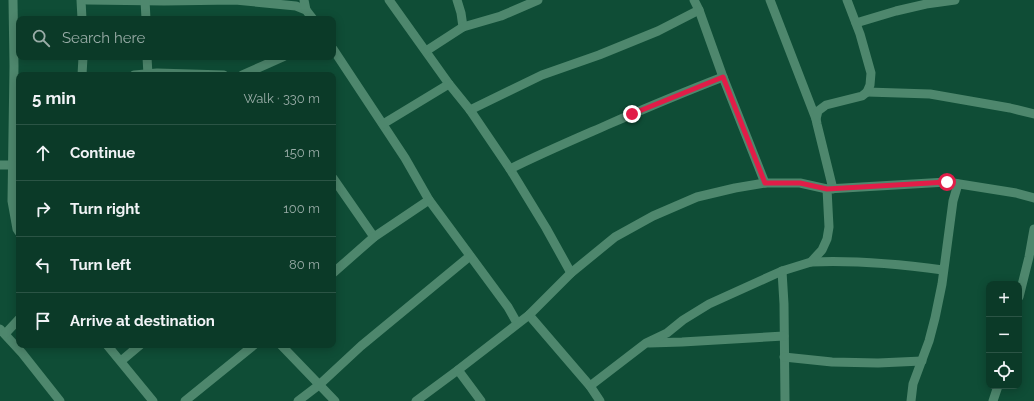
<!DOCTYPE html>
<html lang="en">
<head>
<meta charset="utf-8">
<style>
  body { margin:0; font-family:Raleway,sans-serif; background:#144130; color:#f1f3f6 }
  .controls { position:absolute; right:12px; bottom:12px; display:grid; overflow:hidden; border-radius:8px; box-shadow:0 2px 10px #0003 }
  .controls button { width:36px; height:36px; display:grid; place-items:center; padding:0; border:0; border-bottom:1px solid #2b5445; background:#0b3a28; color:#f1f3f6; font:20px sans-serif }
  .stop { position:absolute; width:12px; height:12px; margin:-9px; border:3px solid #e11d48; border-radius:50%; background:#fff }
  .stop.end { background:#e11d48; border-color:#fff; box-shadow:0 1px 4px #0008 }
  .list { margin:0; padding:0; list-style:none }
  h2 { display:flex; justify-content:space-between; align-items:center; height:52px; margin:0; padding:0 16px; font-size:17px }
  h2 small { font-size:13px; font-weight:400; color:#9aada8 }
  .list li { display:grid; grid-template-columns:26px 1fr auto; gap:12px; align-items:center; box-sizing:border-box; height:56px; padding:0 16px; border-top:1px solid #2b5445 }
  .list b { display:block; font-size:15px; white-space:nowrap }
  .list em { font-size:13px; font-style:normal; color:#9aada8 }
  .icon { flex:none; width:22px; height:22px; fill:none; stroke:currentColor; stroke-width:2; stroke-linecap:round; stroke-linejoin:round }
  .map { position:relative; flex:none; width:1034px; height:401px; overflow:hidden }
  .search { position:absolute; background:#0b3a28; box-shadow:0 2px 10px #0003; left:16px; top:16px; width:320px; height:44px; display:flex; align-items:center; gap:10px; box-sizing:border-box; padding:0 14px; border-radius:8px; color:#9aada8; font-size:15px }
  .panel { position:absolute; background:#0b3a28; box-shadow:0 2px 10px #0003; left:16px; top:72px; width:320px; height:276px; border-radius:8px }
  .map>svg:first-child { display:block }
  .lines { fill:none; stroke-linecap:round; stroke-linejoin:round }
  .minor { stroke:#4e876d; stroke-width:9 }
  .route { stroke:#e11d48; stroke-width:5 }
</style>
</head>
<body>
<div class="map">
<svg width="1034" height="401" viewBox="0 0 1034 401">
  <rect width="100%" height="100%" fill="#0f4d36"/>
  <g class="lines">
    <g class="minor">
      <path d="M13,0l1,66 -2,135 5,28 2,3"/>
      <path d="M81,0l1,19"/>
      <path d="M87,0l77,1 71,-1 61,6 10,4 7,9"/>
      <path d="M145,0l1,19"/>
      <path d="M304,0l2,10"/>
      <path d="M389,0l60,84 21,26 40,59 36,59 25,45"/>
      <path d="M457,0l4,13 2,14"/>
      <path d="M694,0l5,10 24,67 42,106"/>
      <path d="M770,0l46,119"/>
      <path d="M856,23l40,-12 30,-7 29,-4"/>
      <path d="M333,49l72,109 24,42 79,107 9,16"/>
      <path d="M426,51l37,-24 38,-11 37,-16"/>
      <path d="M147,57l1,18"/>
      <path d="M82,75l1,-18"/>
      <path d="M134,75l23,-2 67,2"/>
      <path d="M242,75l41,-18"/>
      <path d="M867,92l63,2 80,14 24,6"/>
      <path d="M470,110l72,-35 57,-20 59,-24 41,-21"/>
      <path d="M383,124l66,-40"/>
      <path d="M0,165h12"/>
      <path d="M510,169c32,-16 65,-30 97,-44 39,-17 77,-33 116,-48"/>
      <path d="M333,178l41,59"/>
      <path d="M833,189l-16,-65 -1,-5 2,-8 8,-6 36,-9 5,-4 3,-7 1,-12 -11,-39 -13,-34"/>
      <path d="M811,262c44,-2 88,2 132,8"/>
      <path d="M782,271l2,33 1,97"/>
      <path d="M333,273l41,-36 55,-37"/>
      <path d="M1019,297l10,-40 5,-28"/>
      <path d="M529,315l61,71 10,15"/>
      <path d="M0,329l22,24 38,48"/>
      <path d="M5,334l14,-15"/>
      <path d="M649,343l33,-1 102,-6"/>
      <path d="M107,345l46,56"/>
      <path d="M281,345l54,56"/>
      <path d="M784,357l48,5 46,1 44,-2"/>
      <path d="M121,361l19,-16"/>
      <path d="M458,370l23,31"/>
      <path d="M590,386l56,-43 21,-10 16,-13 26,-16 73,-33 29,-9 11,-12 5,-11 2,-12 -2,-38"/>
      <path d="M185,401l69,-56"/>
      <path d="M298,401l21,-16 42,-39 109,-90"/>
      <path d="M416,401l42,-31 71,-55 42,-42 44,-36 38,-21 44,-19 38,-9 30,-5h35l27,6 120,-7 69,11 18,5"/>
      <path d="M911,401l2,-17 16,-43 6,-23 7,-34 11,-83 5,-17"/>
      <path d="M993,401l5,-15"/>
    </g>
  </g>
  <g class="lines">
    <path class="route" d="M632,114l91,-37 42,106h35l27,6 120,-7"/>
  </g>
</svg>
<div class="controls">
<button>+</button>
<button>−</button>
<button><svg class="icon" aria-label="locate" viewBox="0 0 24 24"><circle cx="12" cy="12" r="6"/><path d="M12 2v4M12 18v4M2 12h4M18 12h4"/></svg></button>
</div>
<div class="stop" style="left:947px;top:182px"></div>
<div class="stop end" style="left:632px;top:114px"></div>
<div class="search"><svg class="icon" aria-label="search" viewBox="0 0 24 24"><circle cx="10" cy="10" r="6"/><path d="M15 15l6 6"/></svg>Search here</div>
<section class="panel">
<h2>5 min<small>Walk · 330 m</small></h2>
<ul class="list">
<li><svg class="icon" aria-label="ahead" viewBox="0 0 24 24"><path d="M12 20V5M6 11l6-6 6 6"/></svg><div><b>Continue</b></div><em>150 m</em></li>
<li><svg class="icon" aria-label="right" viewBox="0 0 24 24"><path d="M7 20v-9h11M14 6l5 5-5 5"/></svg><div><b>Turn right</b></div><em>100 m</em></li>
<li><svg class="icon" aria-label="left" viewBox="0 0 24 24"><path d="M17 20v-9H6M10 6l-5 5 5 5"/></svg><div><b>Turn left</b></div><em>80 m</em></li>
<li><svg class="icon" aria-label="arrive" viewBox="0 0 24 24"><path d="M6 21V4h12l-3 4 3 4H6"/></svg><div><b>Arrive at destination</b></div></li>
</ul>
</section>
</div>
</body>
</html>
